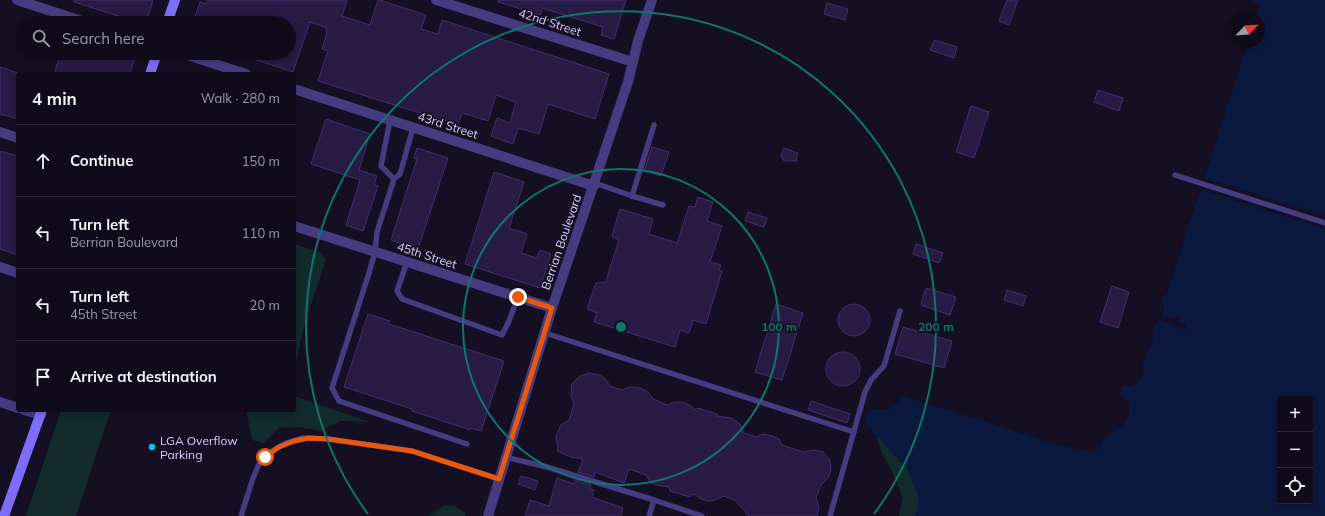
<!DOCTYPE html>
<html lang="en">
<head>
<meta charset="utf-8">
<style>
  body { margin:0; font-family:Mulish,sans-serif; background:#181423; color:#f1f3f6 }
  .controls { position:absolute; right:12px; bottom:12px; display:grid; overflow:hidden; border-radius:4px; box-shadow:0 2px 6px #0003 }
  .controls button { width:36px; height:36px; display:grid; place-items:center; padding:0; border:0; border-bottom:1px solid #2f2b39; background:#0f0b1a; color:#f1f3f6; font:20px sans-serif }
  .compass { position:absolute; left:1229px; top:12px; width:36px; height:36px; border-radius:50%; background:#0f0b1a; box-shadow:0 2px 6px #0003; rotate:65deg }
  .stop { position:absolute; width:12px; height:12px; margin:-9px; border:3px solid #ea580c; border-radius:50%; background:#fff }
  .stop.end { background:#ea580c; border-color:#fff; box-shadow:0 1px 4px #0008 }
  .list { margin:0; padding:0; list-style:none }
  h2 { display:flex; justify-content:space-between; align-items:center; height:52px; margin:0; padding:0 16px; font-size:17px }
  h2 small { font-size:13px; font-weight:400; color:#9b9ba2 }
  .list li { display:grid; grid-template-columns:26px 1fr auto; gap:12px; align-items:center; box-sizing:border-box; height:72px; padding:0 16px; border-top:1px solid #2f2b39 }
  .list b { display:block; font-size:15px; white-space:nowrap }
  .list p { margin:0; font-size:13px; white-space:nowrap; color:#9b9ba2 }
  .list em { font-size:13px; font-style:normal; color:#9b9ba2 }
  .icon { flex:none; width:22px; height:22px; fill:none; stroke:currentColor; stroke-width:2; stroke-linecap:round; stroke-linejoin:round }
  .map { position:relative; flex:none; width:1325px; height:516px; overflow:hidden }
  .search { position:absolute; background:#0f0b1a; box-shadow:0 2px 6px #0003; left:16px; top:16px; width:280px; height:44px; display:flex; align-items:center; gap:10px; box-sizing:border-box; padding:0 14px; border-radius:22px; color:#9b9ba2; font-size:15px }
  .panel { position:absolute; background:#0f0b1a; box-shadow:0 2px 6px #0003; left:16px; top:72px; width:280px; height:340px; border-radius:4px }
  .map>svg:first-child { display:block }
  .green { fill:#122a2c }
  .water { fill:#0b193f; fill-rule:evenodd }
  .pier { fill:#140f22 }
  .building { fill:#271b43; stroke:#412e6e }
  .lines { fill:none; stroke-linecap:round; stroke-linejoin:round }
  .lane { stroke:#453b80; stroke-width:5.5 }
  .street { stroke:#453b80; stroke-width:10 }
  .secondary { stroke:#7e6cfa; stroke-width:10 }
  .route { stroke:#ea580c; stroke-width:5 }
  .ring { fill:none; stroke:#0f766e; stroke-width:2 }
  .poi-dot { fill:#08c4f3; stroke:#140f22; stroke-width:1.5 }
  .labels { text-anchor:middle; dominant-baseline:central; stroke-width:3.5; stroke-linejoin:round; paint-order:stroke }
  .street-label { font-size:12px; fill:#dbd1fe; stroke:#140f22 }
  .poi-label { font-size:12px; fill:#dbd1fe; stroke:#140f22; text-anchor:start }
  .centre { fill:#0f766e; stroke:#140f22; stroke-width:2 }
  .ring-label { font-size:12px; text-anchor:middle; font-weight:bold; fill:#0f766e; stroke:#140f22; stroke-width:3.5; stroke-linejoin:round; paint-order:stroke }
</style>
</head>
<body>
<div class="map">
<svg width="1325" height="516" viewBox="0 0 1325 516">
  <rect width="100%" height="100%" fill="#140f22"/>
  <g class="green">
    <path d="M294,244l28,9 4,6 -22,67 -10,46z"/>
    <path d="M294,396l76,26 -30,-1 -19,10 -22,-4 -20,1 -15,15 -12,-3 -6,-30h48z"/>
    <path d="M61,410h50l-35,106h-50z"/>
    <path d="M876,435l31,33 11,26v16l-4,6h-15l4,-18 -13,-30 -9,-17z"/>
    <path d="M445,505l11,1 10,8 -1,2h-37z"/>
  </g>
  <path class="water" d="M1249,0h76v516h-411l4,-6v-16l-11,-26 -42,-44 4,-15 19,1 16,-14 151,48 38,8 6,-4 6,-12 7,-2c2,-5 5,-5 9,-8 8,-5 9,-14 8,-23l-9,-8 3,-9c15,1 24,-10 19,-24l4,-4c0,-11 10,-11 6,-28 7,-10 16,-19 10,-32l5,-4 81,-252h11v-24h-3l4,-14zM1280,399h30v102h-30z"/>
  <g class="pier">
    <path d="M1202,177l123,39v13l-126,-40z"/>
    <path d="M1162,316l13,3 1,-2 5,1 -2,4 7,3 -1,5 -27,-11z"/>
  </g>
  <g class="building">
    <path d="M74,0h79l-7,23h-6l-66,-21z"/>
    <path d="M207,0h140l-5,16 28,9 8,-25h2l46,15 -5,14 17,5 4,-14 167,54 -14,45 -47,-15 -9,30 -21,-6 -5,16 -22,-8 6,-18 13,5 6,-21 -20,-7 -8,26 -26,-8 -4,12 -140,-44 10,-30 -6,-2 5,-16 -1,-1 1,-4 -17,-6 -17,50 -52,-17v-2h48v-30h-58l-18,-6 -2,6h-18l7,-21 6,2z"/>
    <path d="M498,0h128l-12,39 -13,-4 2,-8 -61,-19 -2,7 -42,-13z"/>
    <path d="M1007,0h11l-9,25 -10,-4z"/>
    <path d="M827,3l21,6 -3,11 -21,-6z"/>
    <path d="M934,40l23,7 -3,11 -24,-8z"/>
    <path d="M61,53h62l12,4 -5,17h-76z"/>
    <path d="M0,67l18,6v46l-18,-5z"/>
    <path d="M1098,90l25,8 -4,13 -25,-9z"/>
    <path d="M971,106l18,6 -15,46 -18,-6z"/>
    <path d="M326,119l44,15 -11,36 18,6 -3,8 4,2 -15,45 -17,-6 14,-45 -49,-16z"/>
    <path d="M652,147l17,5 -8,24 -17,-5z"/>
    <path d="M417,148l31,10 -30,91 -27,-9 26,-81 -3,-1z"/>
    <path d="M784,148l14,5 -2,8h-12l-3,-5z"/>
    <path d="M0,151l18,5v99l-18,-6z"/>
    <path d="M494,172l30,10 -15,46 18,6 -6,19 16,5 3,-8 11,4 -11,34 -75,-24z"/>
    <path d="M698,197l15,5 -6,19 15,5 -12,36 11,3 -2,5 3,1 -16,53 -13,-4 -4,13 -9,-3 -5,17 -81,-25 3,-9 -10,-4 9,-26 10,-1 4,-14 9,-28 -7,-4 8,-27 33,10 -4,15 28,9 12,-37 6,1z"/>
    <path d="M748,212l19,6 -3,9 -19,-6z"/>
    <path d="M916,244l27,9 -4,10 -26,-9z"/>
    <path d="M1112,286l17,6 -11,36 -18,-6z"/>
    <path d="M926,288l30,9 -6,18 -29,-10z"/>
    <path d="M1007,290l19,6 -3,10 -19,-6z"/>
    <path d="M776,304l27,9 -21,67 -27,-8z"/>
    <circle cx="854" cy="320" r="16"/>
    <path d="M368,314l22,7 -1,3 115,37 -23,70 -11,-3v2l-58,-19v-2l-68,-22z"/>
    <path d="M903,327l49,14 -8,27 -49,-14z"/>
    <circle cx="843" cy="369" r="17"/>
    <path d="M589,373l11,2 5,4 5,7 12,4 8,-3 10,1 8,4 5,7 14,6 8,-3h7l8,3 5,5 3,-2 19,6v2l14,2 9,6 4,9 13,4 6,-3 6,1 10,4 3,6 21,7 11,-2 9,2 7,8 1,10 -3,8 -7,7 -5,13 3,9 -2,9h-68l-14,-16 -11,-4 -9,4 -7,1 -7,-2 -7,-5 -4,3 -20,-6 -1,-4 -13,-2 -6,-4 -4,-6 -17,-6 -5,14 -29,-11 -1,5 -16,-5 5,-13 -12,-2 -14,-6 1,-3 -2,-12 5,-11 8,-5 5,-16 -3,-9 1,-11 8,-8z"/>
    <path d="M811,401l39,13 -3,9 -39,-13z"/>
    <path d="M521,476l17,5 -3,9 -17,-6z"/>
    <path d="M557,478l17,6 1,-4 16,5 -1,4 4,1 -2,7 31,11 -2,8h-96l5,-16 19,6z"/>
  </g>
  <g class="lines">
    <g class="lane">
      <path d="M390,120l-9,46 13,13"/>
      <path d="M413,128l-13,46 -6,5 -17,53 -2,20 -6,21 -37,115 7,13 128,43"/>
      <path d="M1175,175l150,48"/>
      <path d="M595,183l37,13 22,-71"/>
      <path d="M632,196l31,9"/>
      <path d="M407,262l-10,29 5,8 100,36 7,-14 9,-24"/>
      <path d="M545,333l309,99"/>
      <path d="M505,457l42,10 107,33 -5,16"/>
      <path d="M654,500l48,16"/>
      <path d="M241,516l12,-38 6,-14 13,-13 14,-8 16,-5 26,1 84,12 87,28"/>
      <path d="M830,516l35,-124 6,-12 13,-14 16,-55"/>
    </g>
    <g class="street">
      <path d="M17,0l71,23"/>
      <path d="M436,0l197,62"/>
      <path d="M181,53l65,21"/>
      <path d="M294,89l300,97"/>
      <path d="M0,132l18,6"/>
      <path d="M294,226l258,82"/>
      <path d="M0,267l18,6"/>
      <path d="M0,402l18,6"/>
      <path d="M24,410l17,5"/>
      <path d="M488,516l64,-208 76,-226 10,-41 14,-41"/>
    </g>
    <g class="secondary">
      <path d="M167,23l8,-23"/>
      <path d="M150,74l7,-21"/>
      <path d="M4,516l38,-106"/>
    </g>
  </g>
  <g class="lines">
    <path class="route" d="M265,457l14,-10 15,-6 15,-3 19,1 84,12 87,28 53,-171 -34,-11"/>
  </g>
  <g class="ring">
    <circle cx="621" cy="327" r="158"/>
    <path d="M368 514A315 315 0 1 1 874 514"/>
  </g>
  <circle class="poi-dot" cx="152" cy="447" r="4"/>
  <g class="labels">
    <g class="street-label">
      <text transform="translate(550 22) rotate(18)">42nd Street</text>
      <text transform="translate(448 125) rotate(18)">43rd Street</text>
      <text transform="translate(561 242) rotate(-71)">Berrian Boulevard</text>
      <text transform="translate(427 255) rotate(18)">45th Street</text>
    </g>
    <g class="poi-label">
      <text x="160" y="440">LGA Overflow<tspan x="160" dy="14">Parking</tspan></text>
    </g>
  </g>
  <circle cx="621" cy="327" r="6" class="centre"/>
  <g class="ring-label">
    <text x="779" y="331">100 m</text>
    <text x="936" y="331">200 m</text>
  </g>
</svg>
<div class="controls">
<button>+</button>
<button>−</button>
<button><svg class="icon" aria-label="locate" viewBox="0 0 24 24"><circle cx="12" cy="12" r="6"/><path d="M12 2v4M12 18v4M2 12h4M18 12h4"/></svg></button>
</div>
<svg class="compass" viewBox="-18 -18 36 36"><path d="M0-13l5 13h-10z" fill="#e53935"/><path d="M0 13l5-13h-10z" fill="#9b9ba2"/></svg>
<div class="stop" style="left:265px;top:457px"></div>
<div class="stop end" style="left:518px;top:297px"></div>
<div class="search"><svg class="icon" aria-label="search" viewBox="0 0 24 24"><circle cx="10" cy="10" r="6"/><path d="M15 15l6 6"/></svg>Search here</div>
<section class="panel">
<h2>4 min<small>Walk · 280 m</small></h2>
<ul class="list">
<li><svg class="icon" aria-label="ahead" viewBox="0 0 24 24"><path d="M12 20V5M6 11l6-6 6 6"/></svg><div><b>Continue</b></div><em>150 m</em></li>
<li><svg class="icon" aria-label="left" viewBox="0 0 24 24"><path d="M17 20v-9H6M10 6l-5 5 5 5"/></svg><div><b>Turn left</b><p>Berrian Boulevard</p></div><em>110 m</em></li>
<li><svg class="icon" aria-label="left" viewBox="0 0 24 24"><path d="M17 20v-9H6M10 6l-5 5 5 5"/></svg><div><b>Turn left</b><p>45th Street</p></div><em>20 m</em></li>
<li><svg class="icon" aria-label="arrive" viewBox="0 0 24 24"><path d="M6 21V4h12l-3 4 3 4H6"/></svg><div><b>Arrive at destination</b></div></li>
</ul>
</section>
</div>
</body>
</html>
